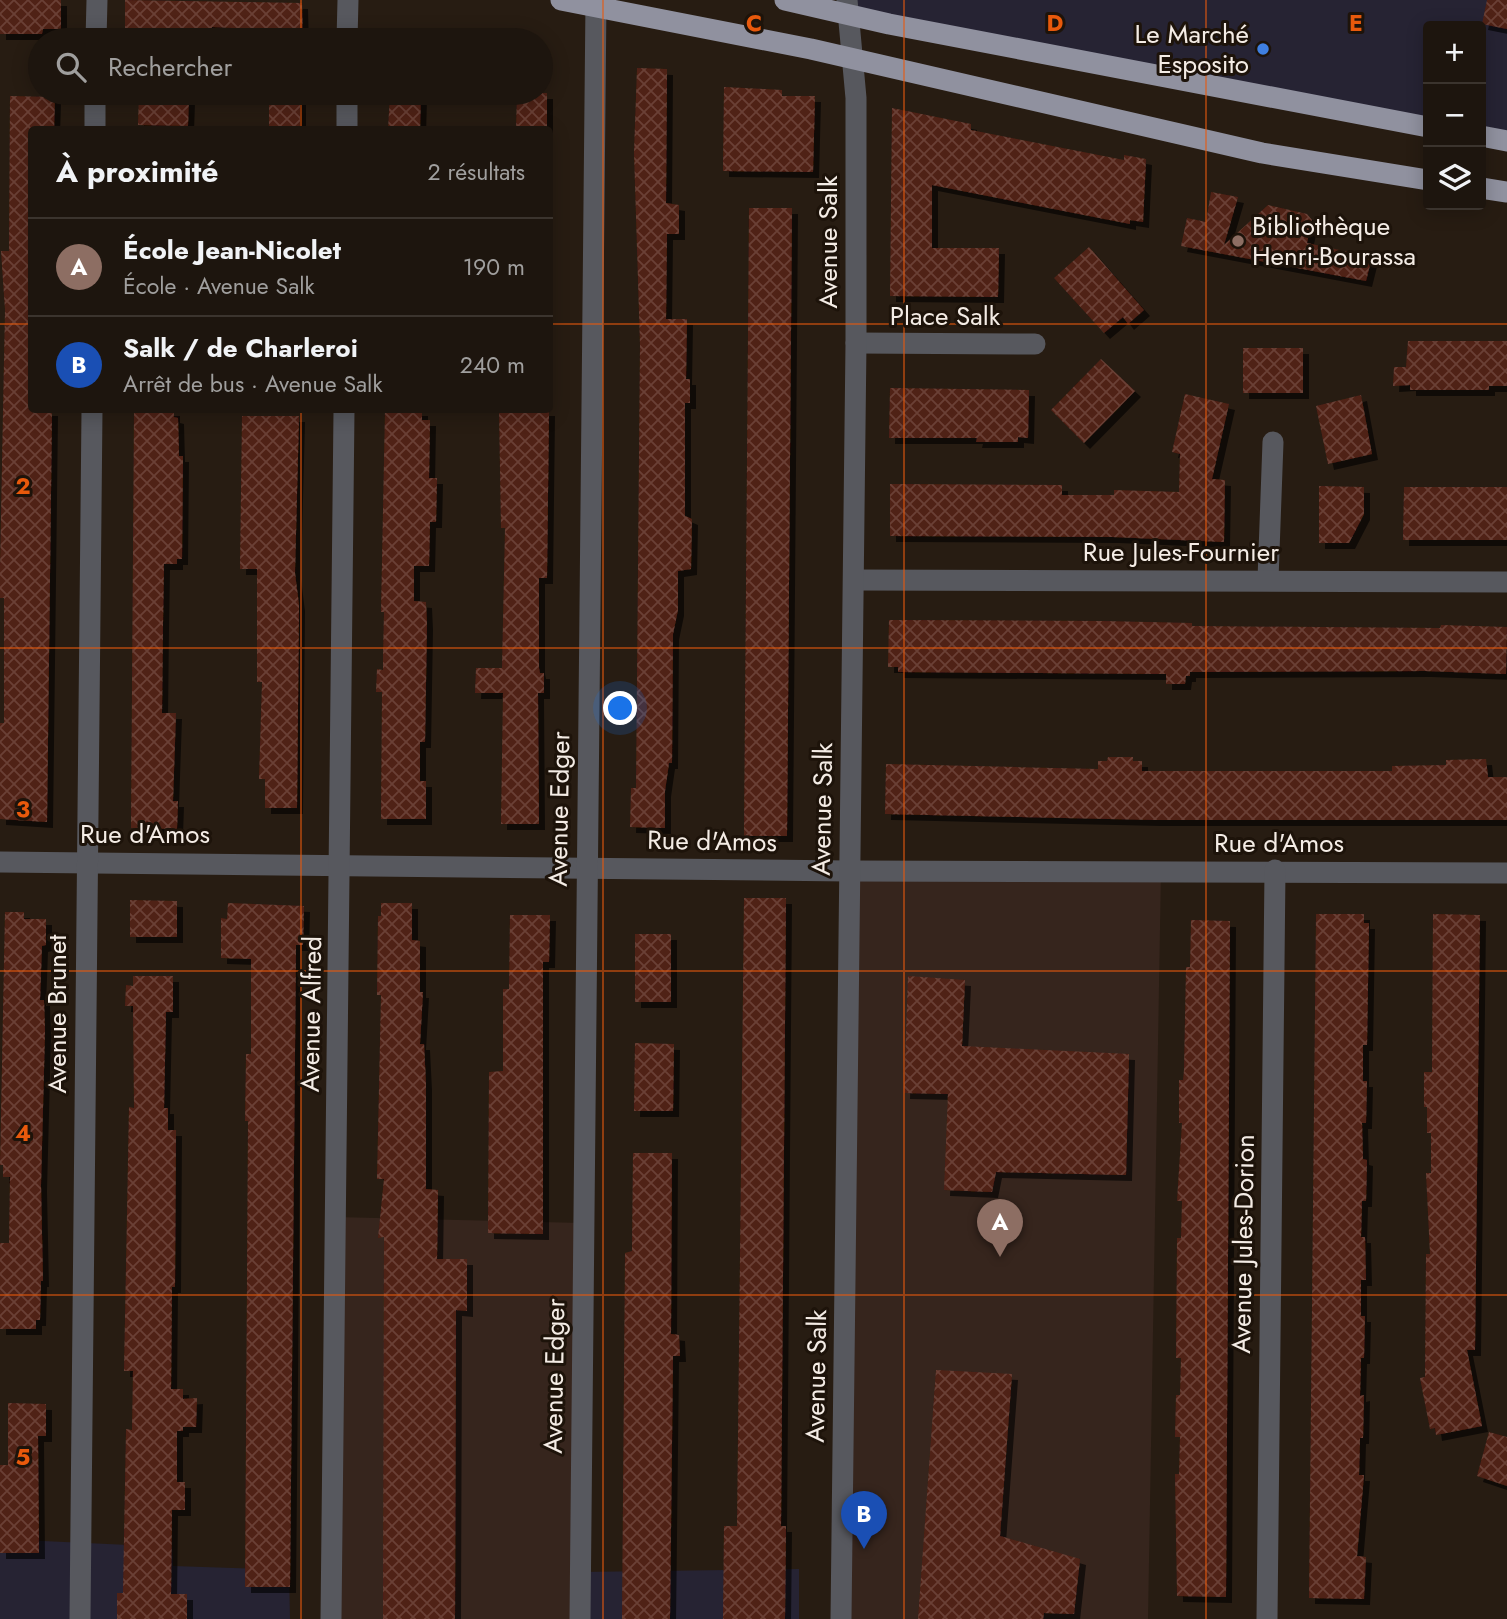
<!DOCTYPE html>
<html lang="fr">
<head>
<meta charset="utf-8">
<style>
  body { margin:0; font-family:Jost,sans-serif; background:#2a221c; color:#f1f3f6 }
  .controls { position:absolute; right:21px; top:21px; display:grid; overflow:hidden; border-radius:7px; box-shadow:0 4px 18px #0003 }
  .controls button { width:63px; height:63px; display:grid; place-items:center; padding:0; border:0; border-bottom:2px solid #3b342e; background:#1d150e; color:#f1f3f6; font:35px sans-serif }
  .you { position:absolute; left:621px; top:709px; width:24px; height:24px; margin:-18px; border:5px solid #fff; border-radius:50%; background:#1a73e8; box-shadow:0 0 0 10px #1a73e833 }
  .badge { display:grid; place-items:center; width:46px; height:46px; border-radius:50%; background:#fb9e51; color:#fff; font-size:23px; font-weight:700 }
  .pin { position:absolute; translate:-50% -58px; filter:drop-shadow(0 2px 4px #0008) }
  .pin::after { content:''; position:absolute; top:37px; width:24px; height:21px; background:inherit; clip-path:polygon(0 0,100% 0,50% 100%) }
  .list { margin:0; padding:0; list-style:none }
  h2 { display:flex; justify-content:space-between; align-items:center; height:91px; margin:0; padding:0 28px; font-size:30px }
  h2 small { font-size:23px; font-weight:400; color:#a09f9e }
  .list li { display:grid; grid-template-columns:46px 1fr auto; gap:21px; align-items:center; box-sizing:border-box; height:98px; padding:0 28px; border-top:2px solid #3b342e }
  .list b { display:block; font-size:26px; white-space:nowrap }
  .list p { margin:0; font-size:23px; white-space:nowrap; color:#a09f9e }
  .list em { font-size:23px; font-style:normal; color:#a09f9e }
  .icon { flex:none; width:38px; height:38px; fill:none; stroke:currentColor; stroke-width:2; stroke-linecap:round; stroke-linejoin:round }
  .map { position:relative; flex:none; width:1507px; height:1619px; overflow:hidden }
  .search { position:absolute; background:#1d150e; box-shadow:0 4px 18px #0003; left:28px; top:28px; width:525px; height:77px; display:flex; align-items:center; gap:18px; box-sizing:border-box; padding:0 24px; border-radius:38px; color:#a09f9e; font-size:26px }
  .panel { position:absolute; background:#1d150e; box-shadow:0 4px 18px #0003; left:28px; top:126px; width:525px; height:287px; border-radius:7px }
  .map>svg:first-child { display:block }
  .commercial { fill:#262333 }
  .education { fill:#36251d }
  .building { fill:url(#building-cross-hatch); filter:url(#shadow) }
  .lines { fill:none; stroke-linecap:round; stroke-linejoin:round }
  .street { stroke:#57585e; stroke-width:21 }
  .primary { stroke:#90919f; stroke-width:21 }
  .grid { fill:none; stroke:#e8590c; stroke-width:2; stroke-opacity:0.55 }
  .shop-dot { fill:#3f7fe0; stroke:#1d130a; stroke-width:2.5 }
  .education-dot { fill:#8d6e63; stroke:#1d130a; stroke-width:2.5 }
  .labels { text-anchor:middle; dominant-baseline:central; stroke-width:6; stroke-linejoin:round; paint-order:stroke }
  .poi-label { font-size:26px; fill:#f4ece5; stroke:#1d130a; text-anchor:end }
  .street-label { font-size:26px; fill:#f4ece5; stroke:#1d130a }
  .grid-label { font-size:23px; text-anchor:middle; font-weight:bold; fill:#e8590c; stroke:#1d130a; stroke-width:6; stroke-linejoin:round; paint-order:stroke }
</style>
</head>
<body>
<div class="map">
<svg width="1507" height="1619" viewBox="0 0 1507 1619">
  <defs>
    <pattern id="building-cross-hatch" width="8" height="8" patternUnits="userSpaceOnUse" patternTransform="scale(1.75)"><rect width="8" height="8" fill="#502014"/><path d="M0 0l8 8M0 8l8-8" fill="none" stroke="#6a4136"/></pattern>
    <filter id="shadow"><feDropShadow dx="6" dy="6" stdDeviation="0" flood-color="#0009"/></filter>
  </defs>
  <rect width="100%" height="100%" fill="#271c12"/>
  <g class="commercial">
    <path d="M846,0h661v141l-26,-5v-110h-53v100l-579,-111z"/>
    <path d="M0,1539l172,8 1,19 116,4 1,49h-290z"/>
    <path d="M799,1569v50h-219v-47z"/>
  </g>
  <g class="education">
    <path d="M848,871h313l-13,748h-307z"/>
    <path d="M336,1217l247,6 -3,396h-249z"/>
  </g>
  <g class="building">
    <path d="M0,0h61v29h-18l-1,5h-42z"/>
    <path d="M125,0l177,3 1,37h-32v-10l-59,-3v13h-87z"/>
    <path d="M1487,0h20v29l-25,-5z"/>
    <path d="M637,68l30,1 -1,134 13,2v29h-12l-1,85h21l-1,60h4v24h-5v113l7,3 -1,50 -13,2v39l-5,24 -1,129h-3l-4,28v37l-35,-1 1,-39h5l4,-443 -6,-193z"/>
    <path d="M724,87l58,3v6h33l-2,76 -90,-1z"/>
    <path d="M139,93h44v3l6,1 -1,29 -50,-1z"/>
    <rect x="269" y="93" width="31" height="37"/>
    <path d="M390,93h31l-1,37h-32z"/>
    <path d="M517,93h30v37h-31z"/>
    <path d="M10,96l45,1 -1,33h-22v280h20l-5,412 -47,-3v-96h4v-125h-4v-31l5,-257 -4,-59h8z"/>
    <path d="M892,108l79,16v6l153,30v-5l22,4 -3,63 -13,-2v4l-198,-39v63h67l-1,49 -108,-1z"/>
    <path d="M1211,192l27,5 -14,48 44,-40 39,9 5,6 -5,23 65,14 -6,24 -185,-35 6,-28 19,4z"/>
    <path d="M749,208h43l-5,628h-43z"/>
    <path d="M1089,247l55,63 -16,14 -5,-7 -19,16 -50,-55z"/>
    <path d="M1408,341h99v45h-18v4h-79v-5l-17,1 1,-19h12z"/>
    <rect x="1243" y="348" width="60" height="45"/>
    <path d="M1101,359l34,32 -51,52 -33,-33z"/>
    <path d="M890,388l139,2 -1,48 -10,-1v5h-42l1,-4h-88z"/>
    <path d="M1185,394l44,10 -17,75 13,1 -1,62 -111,-5 -223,-1v-52l172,1v10h52v-5l65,2 1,-38 -8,-2z"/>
    <path d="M1361,395l11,59 -44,10 -12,-58z"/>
    <path d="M134,410h40v7l4,1 1,38h4l-1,103h-5v5h-13l-1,59 -1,90h14l-3,88h5l-1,28 -46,-1z"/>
    <path d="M385,410h37v10h8l-1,58h8l-1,44h-6l-1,44h-15v35l12,1 1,22 -2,118h-5v39h6v38h-45l1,-127h-6l1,-23 6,1v-13l1,-45h-3z"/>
    <path d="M499,410h50l-2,168h-8v90l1,5h4v20h-6l1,131h-38l2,-131h-28l1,-25h26l3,-140h-4z"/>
    <path d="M242,416h57l-4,157 4,32 -2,203h-32v-29h-6l3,-97h-5v-113h-17z"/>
    <path d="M1319,486l45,1v27l-15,29h-30z"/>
    <path d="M1404,487h103v53h-104z"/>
    <path d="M889,620l213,1 90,2v3l248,2 1,-3 66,2 -1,47 -81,-3 -235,1v4h-4l-1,8h-19v-10l-268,-2v-5h-10z"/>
    <path d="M1108,757h25v4h9v10h250v-5l54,-1v-5l40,-1 2,18h19v43h-353l-269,-6 1,-50 212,5v-8h9z"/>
    <path d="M744,898h42l-5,628h5l-1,93h-62l1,-93h13z"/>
    <path d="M130,900l47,1v36h-47z"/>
    <path d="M228,903l76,3 -1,39h-7l-6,642h-45l3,-466h-3l1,-67h5v-95l-30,-1v-40l6,1z"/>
    <path d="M381,903h31v37l8,1v51h3l-3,52h4l2,40v105l12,1 -1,69h30v52l-11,-1 -1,309h-72l1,-382 -6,1 6,-59h-7l4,-184h-4l1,-79h3z"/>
    <path d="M5,912h19v7h22v26l-4,1 -2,54h4l1,31 -4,154 2,96h-2l-1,39h-4v9h-36v-86h9l1,-66h-7v-12h-3z"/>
    <path d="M1316,914h48v9h5l-2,122h-4v36h4l-1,42h-4l1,36 4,1 -1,41h-4l-1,36h4l1,43h-5v36h4l-1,42h-3l-1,38 4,-1 -1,43h-3l-1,37h5l-7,81 9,1 -2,42 -55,-1z"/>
    <path d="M1433,914l47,1 -5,435h-8l15,76 -46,9 -1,-7 -5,1 -10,-51 5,-1 1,-123h4l-4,-81h5v-40h-4v-26h-3v-35h8z"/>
    <path d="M510,915h40l-1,47h-6v272l-55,-1 1,-161 14,-1v-82h6z"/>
    <path d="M1191,920l39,1 -4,676 -49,-1 -2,-122h4l1,-37h-5l1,-42h4l1,-37h-5l1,-120h4l1,-37h-5l5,-78h-3v-43h4l1,-10 2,-103h4z"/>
    <rect x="635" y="934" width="36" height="68"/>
    <path d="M133,976h40v36h-7l-2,96h4v22h8l-1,157h-3l-1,102h12v10l14,-1 -1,29h-13v4h-6v51h8v28h-13l-1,84h16v25h-70v-26h6l3,-164 6,1 1,-59h-9l5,-264 5,1 -1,-102h-8l1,-21 7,1z"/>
    <path d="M908,976l57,4 -3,66 167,8 -3,121 -130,-3 -4,20 -48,-2 4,-96 -44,-1z"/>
    <path d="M635,1043l39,1 -1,67h-39z"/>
    <path d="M633,1153h39l-1,181 8,1 1,21h-7l-3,263h-48l3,-366 7,-2z"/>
    <path d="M936,1370l76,4 -12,162 80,23 -6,55 -30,-1 -1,6h-125z"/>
    <path d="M8,1403l38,1v32h-8l1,117h-39v-88h8z"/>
    <path d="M1489,1432l18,5v49l-30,-10z"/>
  </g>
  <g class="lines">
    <g class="street">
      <path d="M96,40l1,-40"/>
      <path d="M347,40l1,-40"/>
      <path d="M95,130v-37"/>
      <path d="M347,130v-37"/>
      <path d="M856,343l179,1"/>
      <path d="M1268,579l5,-137"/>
      <path d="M855,580l652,2"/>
      <path d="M0,862l848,9 659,2"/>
      <path d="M80,1619l12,-1209"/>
      <path d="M331,1619l13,-1209"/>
      <path d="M580,1619l16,-1619"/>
      <path d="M841,1619l15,-1276v-245l-9,-98"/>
      <path d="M1267,1619l8,-749"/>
    </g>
    <g class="primary">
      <path d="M561,0l250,49 451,104 166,27"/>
      <path d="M785,0l104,24 539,103"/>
      <path d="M1481,136l26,5"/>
      <path d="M1481,188l26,4"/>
    </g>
  </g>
  <path class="grid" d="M301,0v40M603,0v1619M904,0v1619M1206,0v1619M301,93v37M0,324h32M550,324h957M301,410v1209M0,648h1507M0,971h1507M0,1295h1507"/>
  <circle class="shop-dot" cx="1263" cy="49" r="7"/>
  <circle class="education-dot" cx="1238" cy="241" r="7"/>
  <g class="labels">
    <g class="poi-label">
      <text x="1249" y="34">Le Marché<tspan x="1249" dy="30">Esposito</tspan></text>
      <text x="1252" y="226" text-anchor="start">Bibliothèque<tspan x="1252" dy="30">Henri-Bourassa</tspan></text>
    </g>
    <g class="street-label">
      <text transform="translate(828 242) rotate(-90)">Avenue Salk</text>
      <text x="945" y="316">Place Salk</text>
      <text x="1181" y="552">Rue Jules-Fournier</text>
      <text transform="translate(559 809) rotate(-89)">Avenue Edger</text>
      <text transform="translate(822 809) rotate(-89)">Avenue Salk</text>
      <text x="145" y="834">Rue d'Amos</text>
      <text transform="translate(712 841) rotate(1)">Rue d'Amos</text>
      <text x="1279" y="843">Rue d'Amos</text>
      <text transform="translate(57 1014) rotate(-90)">Avenue Brunet</text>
      <text transform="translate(311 1014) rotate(-89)">Avenue Alfred</text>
      <text transform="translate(1243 1244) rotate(-89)">Avenue Jules-Dorion</text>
      <text transform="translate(554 1376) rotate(-89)">Avenue Edger</text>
      <text transform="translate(816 1376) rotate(-89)">Avenue Salk</text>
    </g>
  </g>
  <g class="grid-label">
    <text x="754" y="31">C</text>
    <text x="1055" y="31">D</text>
    <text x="1356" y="31">E</text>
    <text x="23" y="494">2</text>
    <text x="23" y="817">3</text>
    <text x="23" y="1141">4</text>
    <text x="23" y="1465">5</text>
  </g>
</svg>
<div class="controls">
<button>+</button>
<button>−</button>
<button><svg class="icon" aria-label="layers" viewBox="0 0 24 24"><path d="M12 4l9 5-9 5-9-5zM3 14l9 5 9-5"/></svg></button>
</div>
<div class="you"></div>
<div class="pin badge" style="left:1000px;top:1257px;background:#8d6e63">A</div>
<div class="pin badge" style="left:864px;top:1549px;background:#1a4fb4">B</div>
<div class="search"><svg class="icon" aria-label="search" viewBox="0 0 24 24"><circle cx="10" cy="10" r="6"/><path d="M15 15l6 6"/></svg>Rechercher</div>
<section class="panel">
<h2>À proximité<small>2 résultats</small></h2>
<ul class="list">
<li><span class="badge" style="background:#8d6e63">A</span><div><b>École Jean-Nicolet</b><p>École · Avenue Salk</p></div><em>190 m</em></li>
<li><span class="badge" style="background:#1a4fb4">B</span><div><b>Salk / de Charleroi</b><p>Arrêt de bus · Avenue Salk</p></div><em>240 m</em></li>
</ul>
</section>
</div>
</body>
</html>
